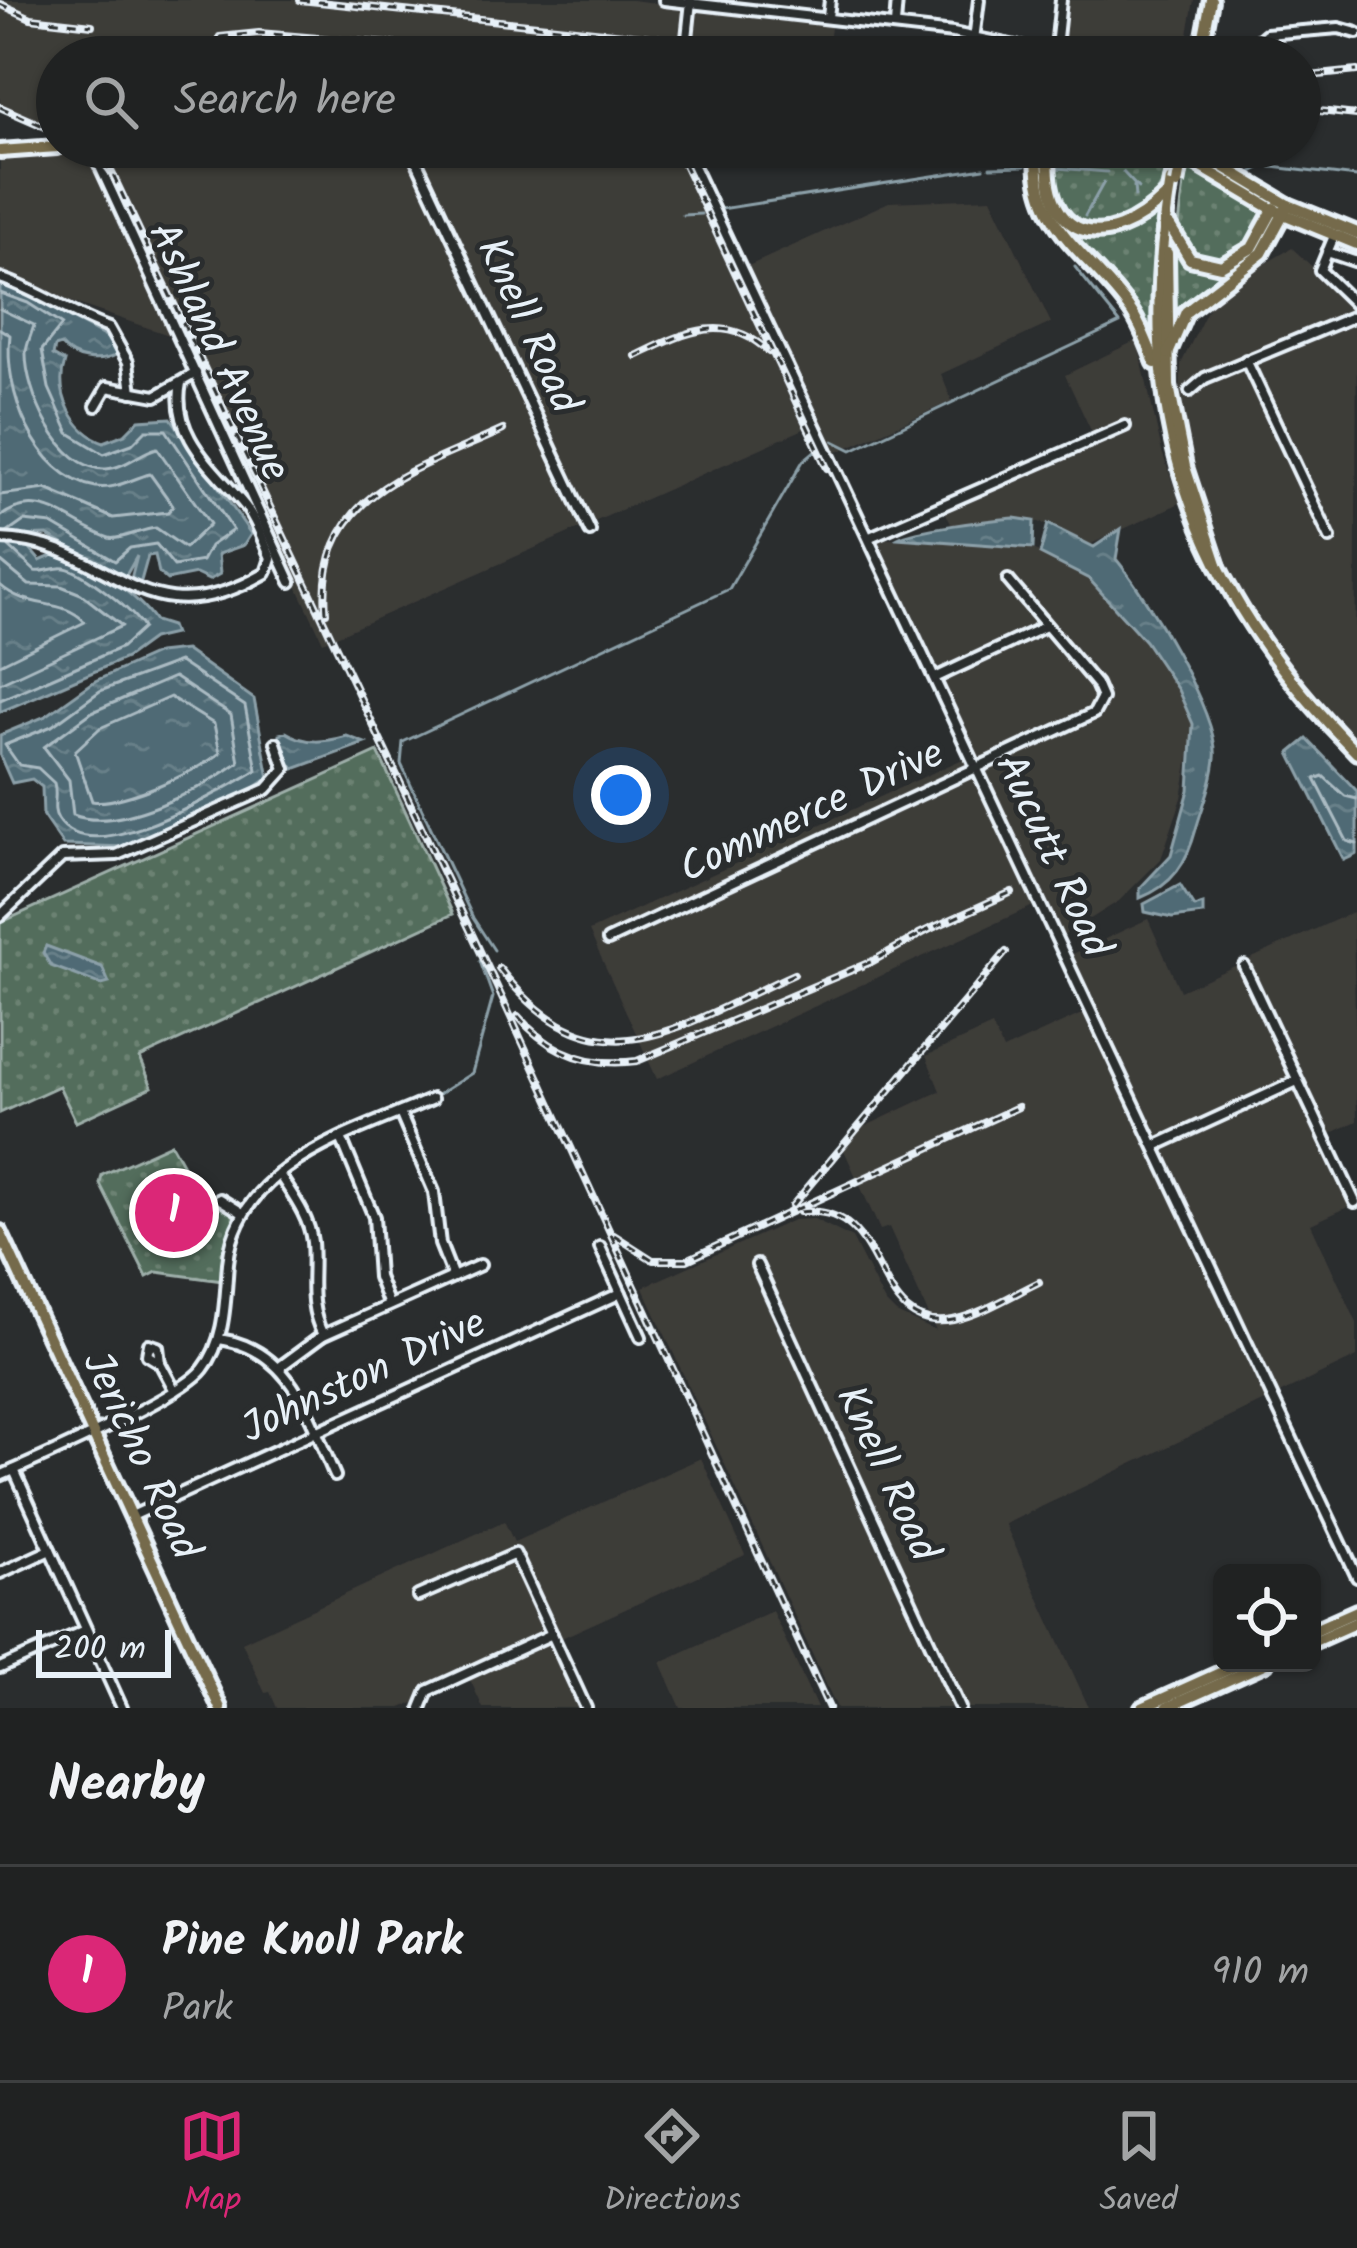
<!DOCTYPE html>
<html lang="en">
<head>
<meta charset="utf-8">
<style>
  body { margin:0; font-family:Kalam,sans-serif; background:#2d2f2f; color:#f1f3f6 }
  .controls { position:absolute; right:36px; bottom:36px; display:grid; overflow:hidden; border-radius:18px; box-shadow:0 3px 9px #0004 }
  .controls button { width:108px; height:108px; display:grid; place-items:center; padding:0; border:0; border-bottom:3px solid #3d3f40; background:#202222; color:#f1f3f6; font:60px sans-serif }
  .scale { position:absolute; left:36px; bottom:30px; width:135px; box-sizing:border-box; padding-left:12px; border:6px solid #e8f1f8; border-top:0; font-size:33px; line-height:42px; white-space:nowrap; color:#e8f1f8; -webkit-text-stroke:9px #2a2d2e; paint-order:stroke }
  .you { position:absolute; left:621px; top:795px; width:42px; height:42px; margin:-30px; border:9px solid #fff; border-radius:50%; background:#1a73e8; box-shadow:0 0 0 18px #1a73e833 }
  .badge { display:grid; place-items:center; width:78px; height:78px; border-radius:50%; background:#db2777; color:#fff; font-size:39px; font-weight:700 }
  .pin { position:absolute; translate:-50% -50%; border:6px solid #fff; box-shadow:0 3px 12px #0006 }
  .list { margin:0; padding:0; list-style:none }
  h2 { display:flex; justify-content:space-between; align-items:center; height:156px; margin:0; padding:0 48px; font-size:51px }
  h2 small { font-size:39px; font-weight:400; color:#a2a4a5 }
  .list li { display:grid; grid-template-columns:78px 1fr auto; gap:36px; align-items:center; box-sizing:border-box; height:216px; padding:0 48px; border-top:3px solid #3d3f40 }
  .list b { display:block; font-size:45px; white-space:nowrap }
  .list p { margin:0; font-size:39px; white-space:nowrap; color:#a2a4a5 }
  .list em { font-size:39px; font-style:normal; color:#a2a4a5 }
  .icon { flex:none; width:66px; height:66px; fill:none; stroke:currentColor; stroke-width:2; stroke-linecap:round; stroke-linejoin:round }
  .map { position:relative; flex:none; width:1357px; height:1708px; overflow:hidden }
  .search { position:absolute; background:#202222; box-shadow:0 3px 9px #0004; left:36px; right:36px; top:36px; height:132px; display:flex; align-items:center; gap:30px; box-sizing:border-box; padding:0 42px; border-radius:66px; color:#a2a4a5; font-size:45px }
  .sheet { height:372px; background:#202222 }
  nav { display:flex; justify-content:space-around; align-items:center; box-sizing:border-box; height:168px; border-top:3px solid #3d3f40; background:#202222; font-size:33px; color:#a2a4a5 }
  nav a { display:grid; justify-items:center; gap:6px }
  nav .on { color:#db2777 }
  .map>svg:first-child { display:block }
  .built { fill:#3e3c39 }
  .grass { fill:url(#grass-dots); stroke:#9eafaa; stroke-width:3 }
  .water { fill:url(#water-ripples); stroke:#8ca0a9; stroke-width:3 }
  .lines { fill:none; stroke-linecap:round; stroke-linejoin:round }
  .shore { stroke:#abbbc3; stroke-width:3 }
  .stream { stroke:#8ca0a9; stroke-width:3 }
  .minor-casing { stroke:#e8f1f8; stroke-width:16 }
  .major-casing { stroke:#e8f1f8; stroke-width:20 }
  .minor { stroke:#2a2d2e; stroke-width:8 }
  .major { stroke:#746b4b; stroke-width:10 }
  .rail-casing { stroke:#e8f1f8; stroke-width:8 }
  .rail { stroke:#2a2d2e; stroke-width:3; stroke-dasharray:9; stroke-linecap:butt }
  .major-bridge-casing { stroke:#e8f1f8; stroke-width:20; stroke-linecap:butt }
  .major-bridge { stroke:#746b4b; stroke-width:10 }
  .labels { text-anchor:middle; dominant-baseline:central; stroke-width:10; stroke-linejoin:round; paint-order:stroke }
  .street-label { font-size:42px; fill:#e8f1f8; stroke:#2a2d2e }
</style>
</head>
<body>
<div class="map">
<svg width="1357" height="1708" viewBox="0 0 1357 1708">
  <defs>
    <pattern id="grass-dots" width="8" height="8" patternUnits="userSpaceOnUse" patternTransform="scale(3)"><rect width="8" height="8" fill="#536d5b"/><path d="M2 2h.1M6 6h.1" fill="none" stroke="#6c8273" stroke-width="1.8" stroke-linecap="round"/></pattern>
    <pattern id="water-ripples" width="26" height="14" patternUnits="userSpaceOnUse" patternTransform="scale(3)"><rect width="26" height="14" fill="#4f6a74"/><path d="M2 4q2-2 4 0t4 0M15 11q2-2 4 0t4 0" fill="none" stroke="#688089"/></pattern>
  </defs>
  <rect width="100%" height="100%" fill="#2a2d2e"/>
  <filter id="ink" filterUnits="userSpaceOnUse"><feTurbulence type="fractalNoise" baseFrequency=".00833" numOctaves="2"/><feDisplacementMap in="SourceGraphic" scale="24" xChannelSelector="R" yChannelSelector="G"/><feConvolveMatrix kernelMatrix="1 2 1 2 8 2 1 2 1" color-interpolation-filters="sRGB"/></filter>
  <g filter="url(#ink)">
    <g class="built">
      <path d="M0,0h632l55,7 -7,50h-623v78l-57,-24z"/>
      <path d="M1056,0h138l-10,57 -132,-9z"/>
      <path d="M696,5l136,16 -4,28 85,8h-224z"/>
      <path d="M147,147h525l132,282 -481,213 -228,-492z"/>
      <path d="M89,152l89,186 -178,-60v-120z"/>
      <path d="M991,198l60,125 -110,51 11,27 -117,52 -89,-186 143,-65z"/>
      <path d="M1292,248l65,60 -2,436 -91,-111 -29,-49 -34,-82 -21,-100 1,-38 35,-72z"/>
      <path d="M1137,340l25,112 18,51 -89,41 -52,-22h-63l-23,6 -10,-21 151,-70 -29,-62z"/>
      <path d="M873,538l155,9 60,25 86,105 20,50 -12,71 -21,61 -42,42 -59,37z"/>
      <path d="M967,757l68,148 -378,174 -68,-148z"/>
      <path d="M1353,912l4,209 -29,14 29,68 -46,21 46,99v34l-352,167 84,184h-252l-194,-421 150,-67 21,-1 38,19 32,63 12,12 40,18 -47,-104 -9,3 -36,-80 20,-23 76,-36 -14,-35 66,-30 11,24 83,-38 -24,-53 86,-40 32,72z"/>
      <path d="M701,1458l44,97 -188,85 -5,-11 -112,49 -17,8 -7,16 -15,6h-124l-7,-16 -5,1 -23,-51 262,-121 10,21z"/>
      <path d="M772,1611l45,97h-136l-20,-46z"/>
      <path d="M551,1636l33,72h-101l-15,-33z"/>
    </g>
    <g class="grass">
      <path d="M1054,147h101l105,64 5,10 -13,23 -30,19 -30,-6 -14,-24 6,-49 -17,-11c-17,52 -102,86 -114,12 -2,-11 1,-26 1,-38z"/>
      <path d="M1160,205l-8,143 -8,-20 -84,-103c43,-4 57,31 100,-20z"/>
      <path d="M1273,219l-13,32 -68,51 -20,32 1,-95 19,24c40,19 60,-15 81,-44z"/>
      <path d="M378,752l75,162 -313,144 12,29 -76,35 -17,-36 -59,27v-190z"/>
      <path d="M171,1144l25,44 39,24 -12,69 -66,-9 -10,5 -47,-93 2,-9z"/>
    </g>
    <g class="water">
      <path d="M0,280l111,60 5,15c-17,9 -43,5 -55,-10l-6,2 -2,8 12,7c-11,31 9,70 39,80l21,-8 14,-14 32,-2 80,116 -7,11 -26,9 2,20 -11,6 -13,-6 -29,6 -8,-7 -4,-18 -7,1 -9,32 -9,-5 7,-27 -13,23 -77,-44 -28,1 21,25 21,-9c32,16 74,39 94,69l16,5 3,8 -22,5 -26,19 -126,54z"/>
      <path d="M1014,518l20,3 -1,27 -135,-10c16,-9 92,-18 116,-20z"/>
      <path d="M1048,524l46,23 27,-18 -5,30c28,33 104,157 99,199 -2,24 -12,47 -19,71 -9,34 -23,56 -56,69v-10l31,-33 18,-65 4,-66 -15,-34 -33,-49 -56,-62 -49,-25z"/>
      <path d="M185,650l69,49 15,79 -40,27 -102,42 -64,-2 -20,-29 -1,-29 -10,-8 -20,4 -12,-27v-21l46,-19 49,-35 63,-28z"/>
      <path d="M286,732c21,13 39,10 61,4l18,7 -71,26 -14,-20 -1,-15z"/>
      <path d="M1307,739l50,52v63l-13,6 -54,-107z"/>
      <path d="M1180,885l14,22 9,-3v10l-31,4 -27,-6 -1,-8z"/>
      <path d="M46,946l56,21 7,16 -7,2 -51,-19 -8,-13z"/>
    </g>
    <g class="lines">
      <g class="shore">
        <path d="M0,293l28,10 34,22 -20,25 7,38 20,45 35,21 28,-10 14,-14h20l67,100 -23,16 -8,15 -28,5 -18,-22 -26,4 -15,13 -63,-37 -28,-3 -17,12"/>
        <path d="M0,309l34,16c-2,8 -7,18 -8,27 -1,38 33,119 80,117 19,-1 35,-17 51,-21l53,76 -25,24 -29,-20c-14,1 -37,13 -47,10 -38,-12 -68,-52 -109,-21"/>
        <path d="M0,329l10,6c-7,54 25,142 86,152 20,3 37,-9 54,-13l23,32 -5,6 -55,6 -67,-29 -46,6"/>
        <path d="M0,561l29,24 32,1 20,8 41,32 -122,57"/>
        <path d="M0,585c29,26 62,12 85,37l-85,42"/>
        <path d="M179,662l66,44 12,64c-37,21 -166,102 -199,49 -7,-11 0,-23 -4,-36l-16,-15 -19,-3 -14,-20 47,-19 48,-35z"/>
        <path d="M174,677l57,38 8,47c-39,28 -120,71 -166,53l-4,-35 -25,-33 48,-35z"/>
        <path d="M170,697l44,27 6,29c-23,19 -101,53 -128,48l-17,-50 25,-23z"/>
        <path d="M0,700l122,-53 21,-19c-8,-16 -60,-57 -78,-60 -8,-2 -21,5 -30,3l-26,-24"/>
        <path d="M1357,799l-12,-3 -22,-20 -8,3 32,62 10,3"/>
      </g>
      <g class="stream">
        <path d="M990,167l35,-1"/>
        <path d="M1057,168l50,4"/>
        <path d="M1123,172l15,16"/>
        <path d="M1250,173l14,-7 93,11"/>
        <path d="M1134,186l1,11"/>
        <path d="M721,209l263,-41"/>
        <path d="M683,215l18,-1"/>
        <path d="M1085,216l19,-34"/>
        <path d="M834,441l18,9 268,-127 -45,-56"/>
        <path d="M494,950l-21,-32 -72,-154 2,-22 326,-153 74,-128 13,-11"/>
        <path d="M439,1094l33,-21 21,-76 -13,-36"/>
      </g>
      <g class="minor-casing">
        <g id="minor">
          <path d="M664,0l289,33 92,19"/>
          <path d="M828,17l2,-17"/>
          <path d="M895,25l2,-25"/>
          <path d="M974,40l5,-40"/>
          <path d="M1056,54l45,3"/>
          <path d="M685,57l6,-56"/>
          <path d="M1055,57l6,-57"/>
          <path d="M1239,57l27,-23 73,-6 18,5"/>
          <path d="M91,147l200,435"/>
          <path d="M410,147l180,384"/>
          <path d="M684,147l673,1430"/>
          <path d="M1334,236l-14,34 37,36"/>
          <path d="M1327,252l30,10"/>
          <path d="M0,278c40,13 71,37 109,50l19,34 4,30"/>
          <path d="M1246,360l84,178"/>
          <path d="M1190,391l15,-13 152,-63"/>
          <path d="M96,406l11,-19 49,9 40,-23"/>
          <path d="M870,537l255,-111"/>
          <path d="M0,539c114,2 138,107 266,34l5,-15c-8,-17 -14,-37 -26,-52 -29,-36 -75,-70 -64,-123"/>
          <path d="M935,678l111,-52"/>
          <path d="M0,916l62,-59 55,-2 150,-66 18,-20 -9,-26"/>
          <path d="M608,940l486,-227 8,-15 -6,-14 -88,-104"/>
          <path d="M1244,966l111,236"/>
          <path d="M400,1113l34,79 6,52 13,33"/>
          <path d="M342,1140l32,77 4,60 11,28"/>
          <path d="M1155,1146l142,-65"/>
          <path d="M279,1174c13,21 30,42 33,68 3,35 -6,59 11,93"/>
          <path d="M220,1199l21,13"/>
          <path d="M600,1247l41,90"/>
          <path d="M757,1265l203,443"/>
          <path d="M219,1339c73,10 90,78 116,137"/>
          <path d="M160,1363l-13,-8 2,-11 9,3 2,16 15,28"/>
          <path d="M281,1366l42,-31 157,-70"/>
          <path d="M14,1470l108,238"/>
          <path d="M0,1476c39,-17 182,-79 203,-107 23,-29 22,-70 25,-106 10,-100 125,-129 204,-164"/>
          <path d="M132,1516l489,-223"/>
          <path d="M0,1573l50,-23"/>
          <path d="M418,1596l97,-42 71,154"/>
          <path d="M0,1668l86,-38"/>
          <path d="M421,1708l7,-17 124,-57"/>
        </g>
      </g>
      <g class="major-casing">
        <g id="major">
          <path d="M1200,57l11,-57"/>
          <path d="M1038,147c-8,81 52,105 93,164 11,16 17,34 24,52"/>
          <path d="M1049,147c-8,94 56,109 117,49"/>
          <path d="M1168,147l106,63 83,34"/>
          <path d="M1191,147l97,58 69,28"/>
          <path d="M0,151l57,-4"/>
          <path d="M1171,180c-39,235 19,405 186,573"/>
          <path d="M1170,226l20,33 31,7 31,-18 22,-40"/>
          <path d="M1167,253l2,133 16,81 33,100"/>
          <path d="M1168,354l18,-42 76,-59 26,-48"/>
          <path d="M0,1232l220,476"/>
          <path d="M1312,1631l45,-20"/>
          <path d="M1312,1642l45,-20"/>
          <path d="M1142,1708l100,-45"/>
          <path d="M1166,1708l100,-45"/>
        </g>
      </g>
      <use href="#minor" class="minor"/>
      <use href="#major" class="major"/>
      <g class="rail-casing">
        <g id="rail">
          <path d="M300,0l542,57"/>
          <path d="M0,4l31,14 61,7"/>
          <path d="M220,37l39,-4 154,13"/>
          <path d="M563,50l37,7"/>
          <path d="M421,53l59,4 45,-6"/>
          <path d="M828,54l42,3"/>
          <path d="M1300,77l57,-6"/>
          <path d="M0,107l57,25"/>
          <path d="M1300,109l57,6"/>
          <path d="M92,147l20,26 385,814 332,721"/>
          <path d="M676,147l151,321"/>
          <path d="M636,356c46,-22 89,-46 133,-4"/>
          <path d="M326,612c-10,-119 89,-141 177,-182"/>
          <path d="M919,934l93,-42"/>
          <path d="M499,968c98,126 178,58 295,6"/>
          <path d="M518,1016c31,37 72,51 119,45l236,-100 57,-32"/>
          <path d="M792,1206l214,-254"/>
          <path d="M800,1212c93,-11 67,124 153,108 29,-6 59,-25 86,-38"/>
          <path d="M614,1235l39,25h34l331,-153"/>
        </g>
      </g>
      <use href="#rail" class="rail"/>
      <g class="major-bridge-casing">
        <path id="major-bridge" d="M1177,184l7,-37"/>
      </g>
      <use href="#major-bridge" class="major-bridge"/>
    </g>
  </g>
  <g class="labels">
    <g class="street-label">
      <text transform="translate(527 326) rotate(65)">Knell Road</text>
      <text transform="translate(218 352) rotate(65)">Ashland Avenue</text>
      <text transform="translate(812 812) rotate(-25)">Commerce Drive</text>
      <text transform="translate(1052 856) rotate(65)">Aucutt Road</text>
      <text transform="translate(364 1377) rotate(-25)">Johnston Drive</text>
      <text transform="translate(140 1456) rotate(65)">Jericho Road</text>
      <text transform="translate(886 1474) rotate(65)">Knell Road</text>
    </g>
  </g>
</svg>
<div class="controls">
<button><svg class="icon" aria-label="locate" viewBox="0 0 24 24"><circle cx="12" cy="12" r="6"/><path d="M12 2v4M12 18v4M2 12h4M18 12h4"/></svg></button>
</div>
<div class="scale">200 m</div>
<div class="you"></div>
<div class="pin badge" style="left:174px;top:1213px">1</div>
<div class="search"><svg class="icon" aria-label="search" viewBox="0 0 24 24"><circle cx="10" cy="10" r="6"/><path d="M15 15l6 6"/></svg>Search here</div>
</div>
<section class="sheet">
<h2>Nearby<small></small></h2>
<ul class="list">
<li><span class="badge">1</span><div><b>Pine Knoll Park</b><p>Park</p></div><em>910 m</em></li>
</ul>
</section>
<nav>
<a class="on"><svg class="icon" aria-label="map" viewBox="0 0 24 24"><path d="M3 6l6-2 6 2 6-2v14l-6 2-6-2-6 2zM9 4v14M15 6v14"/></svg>Map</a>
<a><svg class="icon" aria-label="directions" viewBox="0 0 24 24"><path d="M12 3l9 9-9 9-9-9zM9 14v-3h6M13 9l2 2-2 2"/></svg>Directions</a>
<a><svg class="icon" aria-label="saved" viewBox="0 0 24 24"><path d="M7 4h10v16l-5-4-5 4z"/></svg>Saved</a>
</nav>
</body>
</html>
